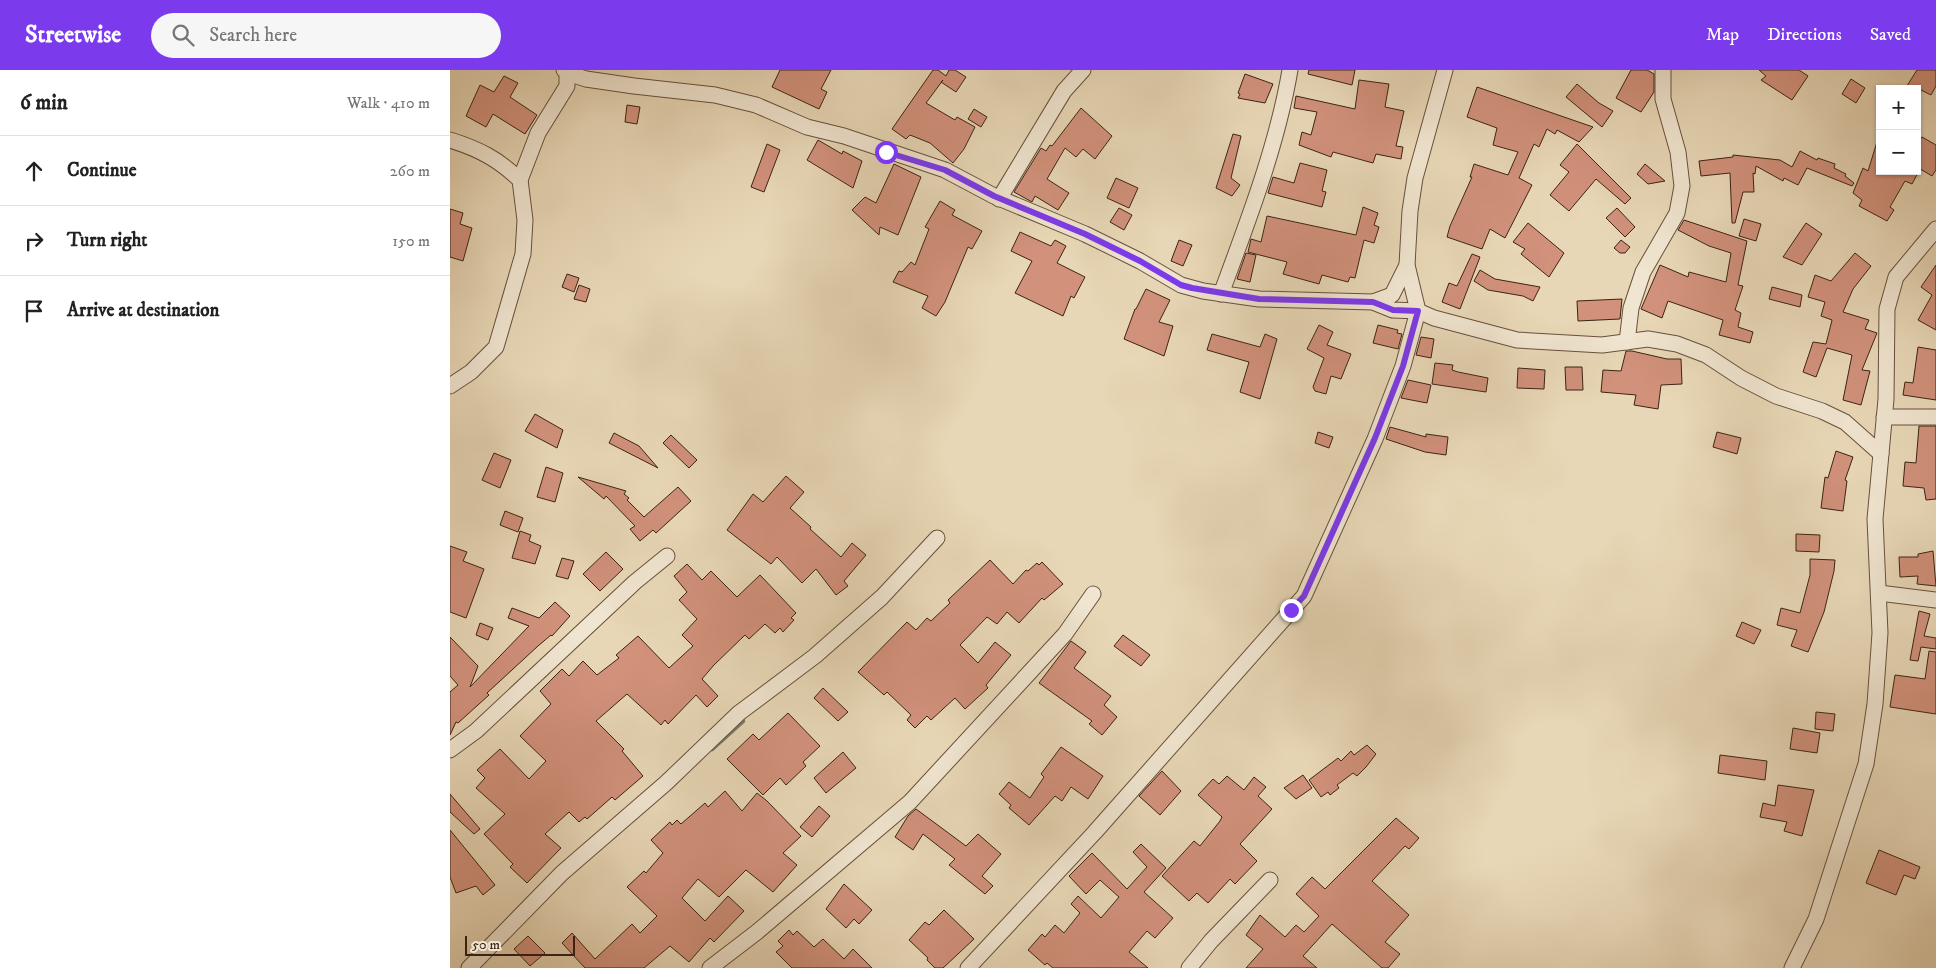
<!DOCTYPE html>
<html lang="en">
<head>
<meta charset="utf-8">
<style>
  body { margin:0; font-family:"IM FELL DW Pica",serif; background:#f6f6f6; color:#222 }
  .controls { position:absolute; right:15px; top:15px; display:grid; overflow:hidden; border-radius:0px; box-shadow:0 1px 4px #0004 }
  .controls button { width:45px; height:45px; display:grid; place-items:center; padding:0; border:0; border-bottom:1px solid #e0e0e0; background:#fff; color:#222; font:25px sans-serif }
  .scale { position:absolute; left:15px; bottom:12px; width:110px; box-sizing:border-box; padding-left:5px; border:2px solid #3d2314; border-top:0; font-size:14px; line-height:18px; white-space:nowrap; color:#3d2314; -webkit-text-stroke:4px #f0e5d0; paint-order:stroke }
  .stop { position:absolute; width:15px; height:15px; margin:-11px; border:4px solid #7c3aed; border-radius:50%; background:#fff }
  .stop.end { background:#7c3aed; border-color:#fff; box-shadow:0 1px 5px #0008 }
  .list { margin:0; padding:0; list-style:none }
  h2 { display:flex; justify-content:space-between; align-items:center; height:65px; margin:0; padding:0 20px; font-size:21px }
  h2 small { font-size:16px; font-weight:400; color:#767676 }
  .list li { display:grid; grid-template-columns:32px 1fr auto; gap:15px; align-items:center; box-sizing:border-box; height:70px; padding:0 20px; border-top:1px solid #e0e0e0 }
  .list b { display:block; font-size:19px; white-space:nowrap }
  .list em { font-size:16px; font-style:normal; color:#767676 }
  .icon { flex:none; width:28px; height:28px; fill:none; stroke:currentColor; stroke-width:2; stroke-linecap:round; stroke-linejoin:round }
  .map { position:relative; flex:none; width:1486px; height:898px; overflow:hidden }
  header { display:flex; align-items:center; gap:30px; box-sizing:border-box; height:70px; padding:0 25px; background:#7c3aed; color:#fff }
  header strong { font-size:24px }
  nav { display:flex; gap:28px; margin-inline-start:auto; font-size:18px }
  .search { width:350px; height:45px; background:#f6f6f6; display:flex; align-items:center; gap:12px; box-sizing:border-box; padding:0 18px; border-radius:28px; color:#767676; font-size:19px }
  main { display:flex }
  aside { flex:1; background:#fff }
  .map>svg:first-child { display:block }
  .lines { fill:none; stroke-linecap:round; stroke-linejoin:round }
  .stream { stroke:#747e6d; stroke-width:4.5 }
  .building { fill:#d1917b; stroke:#3d2314 }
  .minor-casing { stroke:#68503c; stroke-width:17 }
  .minor { stroke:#f0e5d0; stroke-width:15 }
  .route { stroke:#7c3aed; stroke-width:6 }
</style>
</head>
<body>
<header>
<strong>Streetwise</strong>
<div class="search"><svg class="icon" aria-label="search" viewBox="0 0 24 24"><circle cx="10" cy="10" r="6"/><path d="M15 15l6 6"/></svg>Search here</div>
<nav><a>Map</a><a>Directions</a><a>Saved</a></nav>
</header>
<main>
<aside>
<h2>6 min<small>Walk · 410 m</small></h2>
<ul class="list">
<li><svg class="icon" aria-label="ahead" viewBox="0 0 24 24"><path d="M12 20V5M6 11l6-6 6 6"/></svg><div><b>Continue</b></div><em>260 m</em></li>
<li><svg class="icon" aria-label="right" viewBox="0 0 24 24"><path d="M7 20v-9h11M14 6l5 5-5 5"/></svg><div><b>Turn right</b></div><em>150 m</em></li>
<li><svg class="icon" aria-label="arrive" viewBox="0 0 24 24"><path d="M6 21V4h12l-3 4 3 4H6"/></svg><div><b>Arrive at destination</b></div></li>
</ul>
</aside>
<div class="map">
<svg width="1486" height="898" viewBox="0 0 1486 898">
  <rect width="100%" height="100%" fill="#e8d7b6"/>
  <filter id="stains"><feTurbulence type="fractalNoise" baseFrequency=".004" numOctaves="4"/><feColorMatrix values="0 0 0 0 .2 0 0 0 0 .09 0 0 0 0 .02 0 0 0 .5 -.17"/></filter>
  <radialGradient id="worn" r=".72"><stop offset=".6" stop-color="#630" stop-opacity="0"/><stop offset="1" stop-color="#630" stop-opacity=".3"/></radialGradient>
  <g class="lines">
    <path class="stream" d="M262,679l31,-28"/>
  </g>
  <g class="building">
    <path d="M330,0h51l-10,19 6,3 -8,17 -47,-22z"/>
    <path d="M483,0h5l8,6 3,-6h6l11,7 -10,15 -15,-10 2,-2 -17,23 29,17 2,-3 18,10 -11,22 -11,14 -23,-20 -20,-8 -4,4 -14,-10z"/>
    <path d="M859,0h46l-3,15 -44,-11z"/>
    <path d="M1181,0h16l7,4v18l-13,20 -25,-14z"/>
    <path d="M1309,0h40l9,6 -16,24 -31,-20 5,-4z"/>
    <path d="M1467,0h19v16l-5,9 -12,-6h-14z"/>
    <path d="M795,4l28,10 -8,19 -27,-5 2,-4 -2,-1z"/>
    <path d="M54,6l14,7 -8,14 27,18 -12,19 -32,-20 -7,13 -20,-11 14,-31 14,7z"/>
    <path d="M1401,9l14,9 -9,15 -14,-9z"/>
    <path d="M909,10l30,4 -4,23 19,4 -8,35 7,1 -2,12 -25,-5 -3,9 -40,-11 -2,5 -32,-12 3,-13 9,3 6,-23 -23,-4 2,-12 59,13z"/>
    <path d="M1127,14l22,19 14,8 -11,16 -36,-30z"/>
    <path d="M1027,17l116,40 -14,15 -22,-12 -2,4 -8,-5 -8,18 -5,-3 -15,34 13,7 -27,53 -15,-9 -8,20 -35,-12 3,-11 22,-49h-2l4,-13 34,11 10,-23 -25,-7 4,-17 -30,-11z"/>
    <path d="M177,35l13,2 -3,17 -12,-2z"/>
    <path d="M631,38l31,28 -17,23 -12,-10 -7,8 -11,-9 -18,31 22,14 -11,17 -23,-14 -3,6 -18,-10 27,-44 5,3 4,-6 2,1z"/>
    <path d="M524,39l13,8 -6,10 -13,-8z"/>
    <path d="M783,64l8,2 -10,42 9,7 -8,11 -16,-8z"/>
    <path d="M1472,67l14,8v25l-4,6 -15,-9v-22z"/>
    <path d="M368,70l24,14 1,-3 19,10 -9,27 -46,-28z"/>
    <path d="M1427,72l3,1v28h39l-7,13 -7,-3 -15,26 4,3 -7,11 -28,-15 3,-6 -9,-7 10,-25 5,3z"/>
    <path d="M317,74l13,6 -16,42 -13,-5z"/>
    <path d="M1127,74l54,54 -6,6 -29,-25 -27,32 -19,-16 19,-23 -9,-7z"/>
    <path d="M1350,81l17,9 1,-2 17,6 -1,4 12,6 -1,2 9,7 -2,3 -45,-18 -9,17 -14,-7 -1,3 -27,-15 -1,8 -2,-1 1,19h-11l-8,31h-3l-2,-50 -29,3 -2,-15 34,-4v-2l47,5 12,7z"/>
    <path d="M850,93l27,7 -5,21 4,1 -4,15 -54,-14 5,-16 21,6z"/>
    <path d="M444,94l27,13 -23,58 -18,-8 -1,8 -27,-25 13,-13 11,6z"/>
    <path d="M1195,94l20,17 -17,3 -11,-10z"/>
    <path d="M666,108l22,10 -9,20 -22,-10z"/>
    <path d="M490,131l15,9 -3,5 30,16 -10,18 -4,-2 -23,55 -9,14 -14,-8 6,-12 -35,-14 6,-11 3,1 9,-10 4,3 14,-36 -4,-2z"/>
    <path d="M913,137l15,6 -4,12 5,2 -5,16 -10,-3 -9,38 -5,-1 -2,5 -26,-7 -3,9 -36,-10 4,-12 -39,-10 3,-13 10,3 6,-26 89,19z"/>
    <path d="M669,138l13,7 -8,15 -14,-8z"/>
    <path d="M1167,138l18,19 -10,10 -19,-19z"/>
    <path d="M0,139l13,4 -3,11 12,4 -9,33 -13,-4z"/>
    <path d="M1294,149l17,5 -5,17 -17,-5z"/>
    <path d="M1234,150l63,21 -9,44 5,1 -8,24 6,3 -3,14 15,5 -3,11 -31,-8 4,-15 -55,-19 -6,17 -21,-9 19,-44 28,12 1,-5 37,10 5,-29 -22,-7 -31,-16z"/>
    <path d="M1078,153l36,30 -15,24 -28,-23 4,-5 -12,-7z"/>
    <path d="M1356,153l16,11 -20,31 -19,-8z"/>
    <path d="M570,162l31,14 4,-6 11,6 -9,17 28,14 -11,21 -3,-2 -8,20 -48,-23 17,-32 -21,-10z"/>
    <path d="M729,170l13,5 -9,21 -12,-5z"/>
    <path d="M1171,170l9,7 -5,6h-5l-6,-5z"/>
    <path d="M796,183l10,2 -6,27 -13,-3z"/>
    <path d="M1405,183l16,13 -18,23 -10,23 26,8 -4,9 12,4 -15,37 8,1 -9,34 -18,-5 9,-45 -25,-7 -11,29 -13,-5 10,-30 13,2 6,-24 -11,-4 4,-14 -17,-5 7,-22 16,6z"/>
    <path d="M1022,184l8,3 -20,52 -18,-7 7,-19 8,3z"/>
    <path d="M1486,195v65l-18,-10 14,-25 -11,-8z"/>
    <path d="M1030,200l15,9 45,8 -7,14 -10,-5 -35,-6 -14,-9z"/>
    <path d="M117,204l12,4 -5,14 -12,-5z"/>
    <path d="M129,215l11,4 -4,13 -12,-3z"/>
    <path d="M1322,217l30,8 -2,12 -31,-8z"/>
    <path d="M696,219l24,11 -11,22 14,4 -9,30 -40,-17 11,-30h1z"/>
    <path d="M1172,229l-2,20 -42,2 -1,-20z"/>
    <path d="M869,255l14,7 -6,13 24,9 -10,25 -10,-3 -5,18 -11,-3 -2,-4 11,-29 -17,-9z"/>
    <path d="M928,255l20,5 -1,3 5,1 -4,15 -25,-6z"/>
    <path d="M762,264l48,13 5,-13 12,5 -17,60 -20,-7 9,-30 -42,-12z"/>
    <path d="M971,267l13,2 -3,19 -15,-3z"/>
    <path d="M1468,277l18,3v50l-33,-5 2,-13 8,1z"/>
    <path d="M1176,281h6l35,8h14l1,25 -21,1 -3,24 -24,-4 2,-10 -35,-3 2,-22 18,1z"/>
    <path d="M985,293l18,2 -1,5 6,2 30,6 -2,14 -54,-8z"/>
    <path d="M1115,297h17l1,23h-17z"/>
    <path d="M1068,298l27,2 -1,19 -27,-1z"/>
    <path d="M958,310l23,5 -4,18 -26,-5z"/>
    <path d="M85,344l28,16 -6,18 -32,-17z"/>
    <path d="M1469,356h17v73l-10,1 -2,-12 -21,-2 2,-24 11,1z"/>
    <path d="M940,357l36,10v-3l22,3 -2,18 -21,-3 -39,-13z"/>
    <path d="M868,362l15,5 -4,11 -14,-5z"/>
    <path d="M1267,362l24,6 -4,16 -24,-7z"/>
    <path d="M164,363l25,13 19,22 -49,-25z"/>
    <path d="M221,365l26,25 -8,8 -26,-25z"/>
    <path d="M1386,381l17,6 -8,23 2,1 -4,30 -22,-3 4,-31 3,1z"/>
    <path d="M44,383l17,7 -11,28 -18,-8z"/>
    <path d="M96,397l17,6 -8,29 -18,-5z"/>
    <path d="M336,406l18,16 -14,16 21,19 -1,2 31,28 11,-14 14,12 -22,26 4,5 -12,9 -20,-26 -14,14 -25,-26 -6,7 -44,-34 26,-36 10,8z"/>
    <path d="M128,407l48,14 -2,3 5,4 -2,2 17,17 34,-30 13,14 -35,32 -3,-3 -13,11 -10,-12 5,-3 -29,-30 -2,3z"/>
    <path d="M55,441l18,7 -5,14 -18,-7z"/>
    <path d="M70,461l11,4 -2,6 12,5 -6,18 -23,-6z"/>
    <path d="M1346,464l24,1 -1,17 -23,-1z"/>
    <path d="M0,476l17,6 -4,9 21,8 -18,49 -16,-6z"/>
    <path d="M1483,481l3,35 -19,-2 1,-8 -18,1 -1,-20h19v-3z"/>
    <path d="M156,482l17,17 -23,22 -17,-17z"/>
    <path d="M112,488l12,3 -6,18 -12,-3z"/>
    <path d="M1360,489l25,1 -1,11 -10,41 -16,40 -17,-6 6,-16 -20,-5 4,-17 19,5 10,-38z"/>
    <path d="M540,490l23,24 13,-14 2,1 9,-8 2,2 3,-3 21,22 -19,16 -2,-2 -23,25 -12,-11 -10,12 -10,-7 -27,28 18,18 17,-21 16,13 -25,30 2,3 -23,21 -10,-11 -24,22 -4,-4 -12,12 -8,-8 4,-5 -24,-23 -3,3 -26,-23 49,-50 9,8 11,-12 4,3 19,-18 -2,-3z"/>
    <path d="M237,494l15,16 9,-9 26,26 23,-22 36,38 -5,5 3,2 -11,12 -3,-4 -5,5 -10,-9 -16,15 -4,-4 -31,30 -12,14 16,17 -11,11 -11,-12 -28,29 -3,-4 -4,5 -34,-31 -31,27 28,28 -2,2 21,25 -28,24 -3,-3 -25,22 -2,-2 -6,5 -10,-10 -24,22 16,14 -34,35 -17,-16 3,-3 -29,-30 21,-20 -29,-26 9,-10 -8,-8 23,-21 29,30 17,-18 -26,-25 31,-32 -11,-13 22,-22 7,7 14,-15 14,14 22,-17 -3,-3 22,-19 31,32 24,-22 -11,-11 15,-16 -18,-19 8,-8 -13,-16z"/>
    <path d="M105,532l15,14 -18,20 -1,-1 -13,11 -51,47 2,2 -31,28 -2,-1 -6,13v-43l8,-7 -8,-9v-39l28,29 -8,21 59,-61 -21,-8 4,-10 27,10z"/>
    <path d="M1469,541l11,3 -6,22 12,2v11l-15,-2 -3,14 -8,-1z"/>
    <path d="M1292,552l19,8 -7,14 -18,-8z"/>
    <path d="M30,553l13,5 -5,12 -12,-5z"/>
    <path d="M673,565l27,20 -9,11 -27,-20z"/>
    <path d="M621,571l15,11 -12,16 37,28 -7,9 13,12 -15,18 -13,-11 3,-3 -53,-38z"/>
    <path d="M1479,581l7,1v62l-46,-7 5,-32 30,4z"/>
    <path d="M373,618l25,24 -10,9 -24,-23z"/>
    <path d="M1366,642l19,2 -2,17 -18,-2z"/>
    <path d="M338,643l32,33 -17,16 3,4 -20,19 -6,-7 -17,17 -36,-36 26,-25 6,6z"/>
    <path d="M1343,658l27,5 -3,20 -27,-4z"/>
    <path d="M917,675l9,9 -10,13 -9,9 -4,-3 -16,12 2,3 -9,7 -2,-3 -7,5 -12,-17 29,-22 3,3 10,-10 3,4z"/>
    <path d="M611,677l42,29 -15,23 -17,-12 -9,14 -7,-5 -26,29 -20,-17 2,-3 -12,-11 10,-12 21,16 14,-21 -3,-3z"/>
    <path d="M393,682l13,16 -30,25 -12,-15z"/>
    <path d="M1270,685l47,6 -2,19 -47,-7z"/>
    <path d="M712,701l19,20 -21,24 -21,-19z"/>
    <path d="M853,705l9,13 -16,11 -12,-11z"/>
    <path d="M777,706l17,14 10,-13 12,10 -8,9 14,13 -32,35 17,17 -22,23 -5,-5 -22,24 -11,-10 -8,8 -27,-25 32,-35 6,5 20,-25 2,-4 -24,-22 15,-16 6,5z"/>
    <path d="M1328,715l36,5 -12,46 -18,-5 3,-9 -27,-5 3,-14 12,3z"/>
    <path d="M275,721l17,20 15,-18 10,8 34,35 -18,17 14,12 -24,27 -27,-22 -27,27 -21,-18 -16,19 23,23 23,-25 16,15 -30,31 -4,-4 -21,24 -19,-16 -26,22h-59l-23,-25 10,-10 23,26 37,-35 8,9 17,-17 -30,-29 17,-16 2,2 17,-20 -12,-13 19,-18 2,3 5,-5 4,4 24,-21 3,4z"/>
    <path d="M0,724l30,35 -6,5 -24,-22z"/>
    <path d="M369,736l11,10 -18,21 -12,-10z"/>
    <path d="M466,739l50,37 12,-12 23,20 -19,22 11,10 -8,8 -36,-29 6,-6 -32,-25 -10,16 -18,-13 13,-21z"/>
    <path d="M946,748l23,20 -10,11 -4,-3 -33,35 37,34 -24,27 15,12 -12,14h-6l-50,-44 -29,32 14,12h-71l17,-19 -17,-14 14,-20 25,22 11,-12 8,7 15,-16 -23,-22 16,-17 13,12z"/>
    <path d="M0,760l45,55 -12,10 -7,-9 -20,7 -6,-16z"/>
    <path d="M691,774l25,24 -22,24 29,26 -18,20 -8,-7 -18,21 19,16h-95l-6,-5 -2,2 -17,-15 14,-16 3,3 10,-12 9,8 16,-20 -9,-9 7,-8 23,22 18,-21 -19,-17 -14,14 -17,-18 23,-23 35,36 20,-22 -14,-15z"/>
    <path d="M1429,780l41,17 -5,12 -11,-4 -8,20 -30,-12z"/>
    <path d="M394,814l28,26 -13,14 -5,-5 -8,9 -20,-19z"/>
    <path d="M494,840l30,29 -31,29h-8l-8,-8 1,-2 -19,-18 16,-18 4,3z"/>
    <path d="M339,860l4,5 4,-4 17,16 9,-8 21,20 9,-10 19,19h-80l-16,-16 7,-6 -5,-5z"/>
    <path d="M78,866l17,17 -15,13 -16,-17z"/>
  </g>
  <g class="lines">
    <g class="minor-casing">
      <g id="minor">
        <path d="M117,3l19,6 48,7 81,9 41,10 51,22 37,9 101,34 49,26 91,38 55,27 41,24 22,6 56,8 114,3 20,8 25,1 16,7 83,22 85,5 46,-6 29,5 29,11 35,23 35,18 46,15 23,11 36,32"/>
        <path d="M0,70c29,9 48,19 70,40l5,40 -2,34 -27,93 -25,25 -21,14"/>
        <path d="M70,110l18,-47 29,-47v-13l-3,-3"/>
        <path d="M549,129l65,-108 19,-21"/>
        <path d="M771,224c27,-73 56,-148 69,-224"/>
        <path d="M923,232l19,-7 15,-30"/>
        <path d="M1177,272l4,-34 12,-36 34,-59 5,-27 -4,-34 -15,-53v-29"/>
        <path d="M1434,347h52"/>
        <path d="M1429,523l57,7"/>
        <path d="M0,680l26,-19 159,-149 32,-26"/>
        <path d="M19,898l93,-95 104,-90 73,-70 76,-57 67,-59 55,-59"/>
        <path d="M260,898l47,-36 153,-130 155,-168 28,-40"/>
        <path d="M518,898l127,-136 209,-236 71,-157 28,-73 15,-55 -11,-46 3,-54 5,-33 30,-108"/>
        <path d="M739,898l22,-27 59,-61"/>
        <path d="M1342,898l24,-49 50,-155 9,-60 5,-71 -5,-114 11,-120 1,-90 9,-32 40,-48"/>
      </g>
    </g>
    <use href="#minor" class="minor"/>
  </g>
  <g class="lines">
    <path class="route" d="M436,82l59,18 49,26 91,38 55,27 41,24 11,3 67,11 114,3 20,8 25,1 -15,55 -28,72 -71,158 -13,14"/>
  </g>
  <rect width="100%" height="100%" filter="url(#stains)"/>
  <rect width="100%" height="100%" fill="url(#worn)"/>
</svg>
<div class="controls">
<button>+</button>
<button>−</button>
</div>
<div class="scale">50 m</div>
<div class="stop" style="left:436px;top:82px"></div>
<div class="stop end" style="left:841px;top:540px"></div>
</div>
</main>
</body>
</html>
